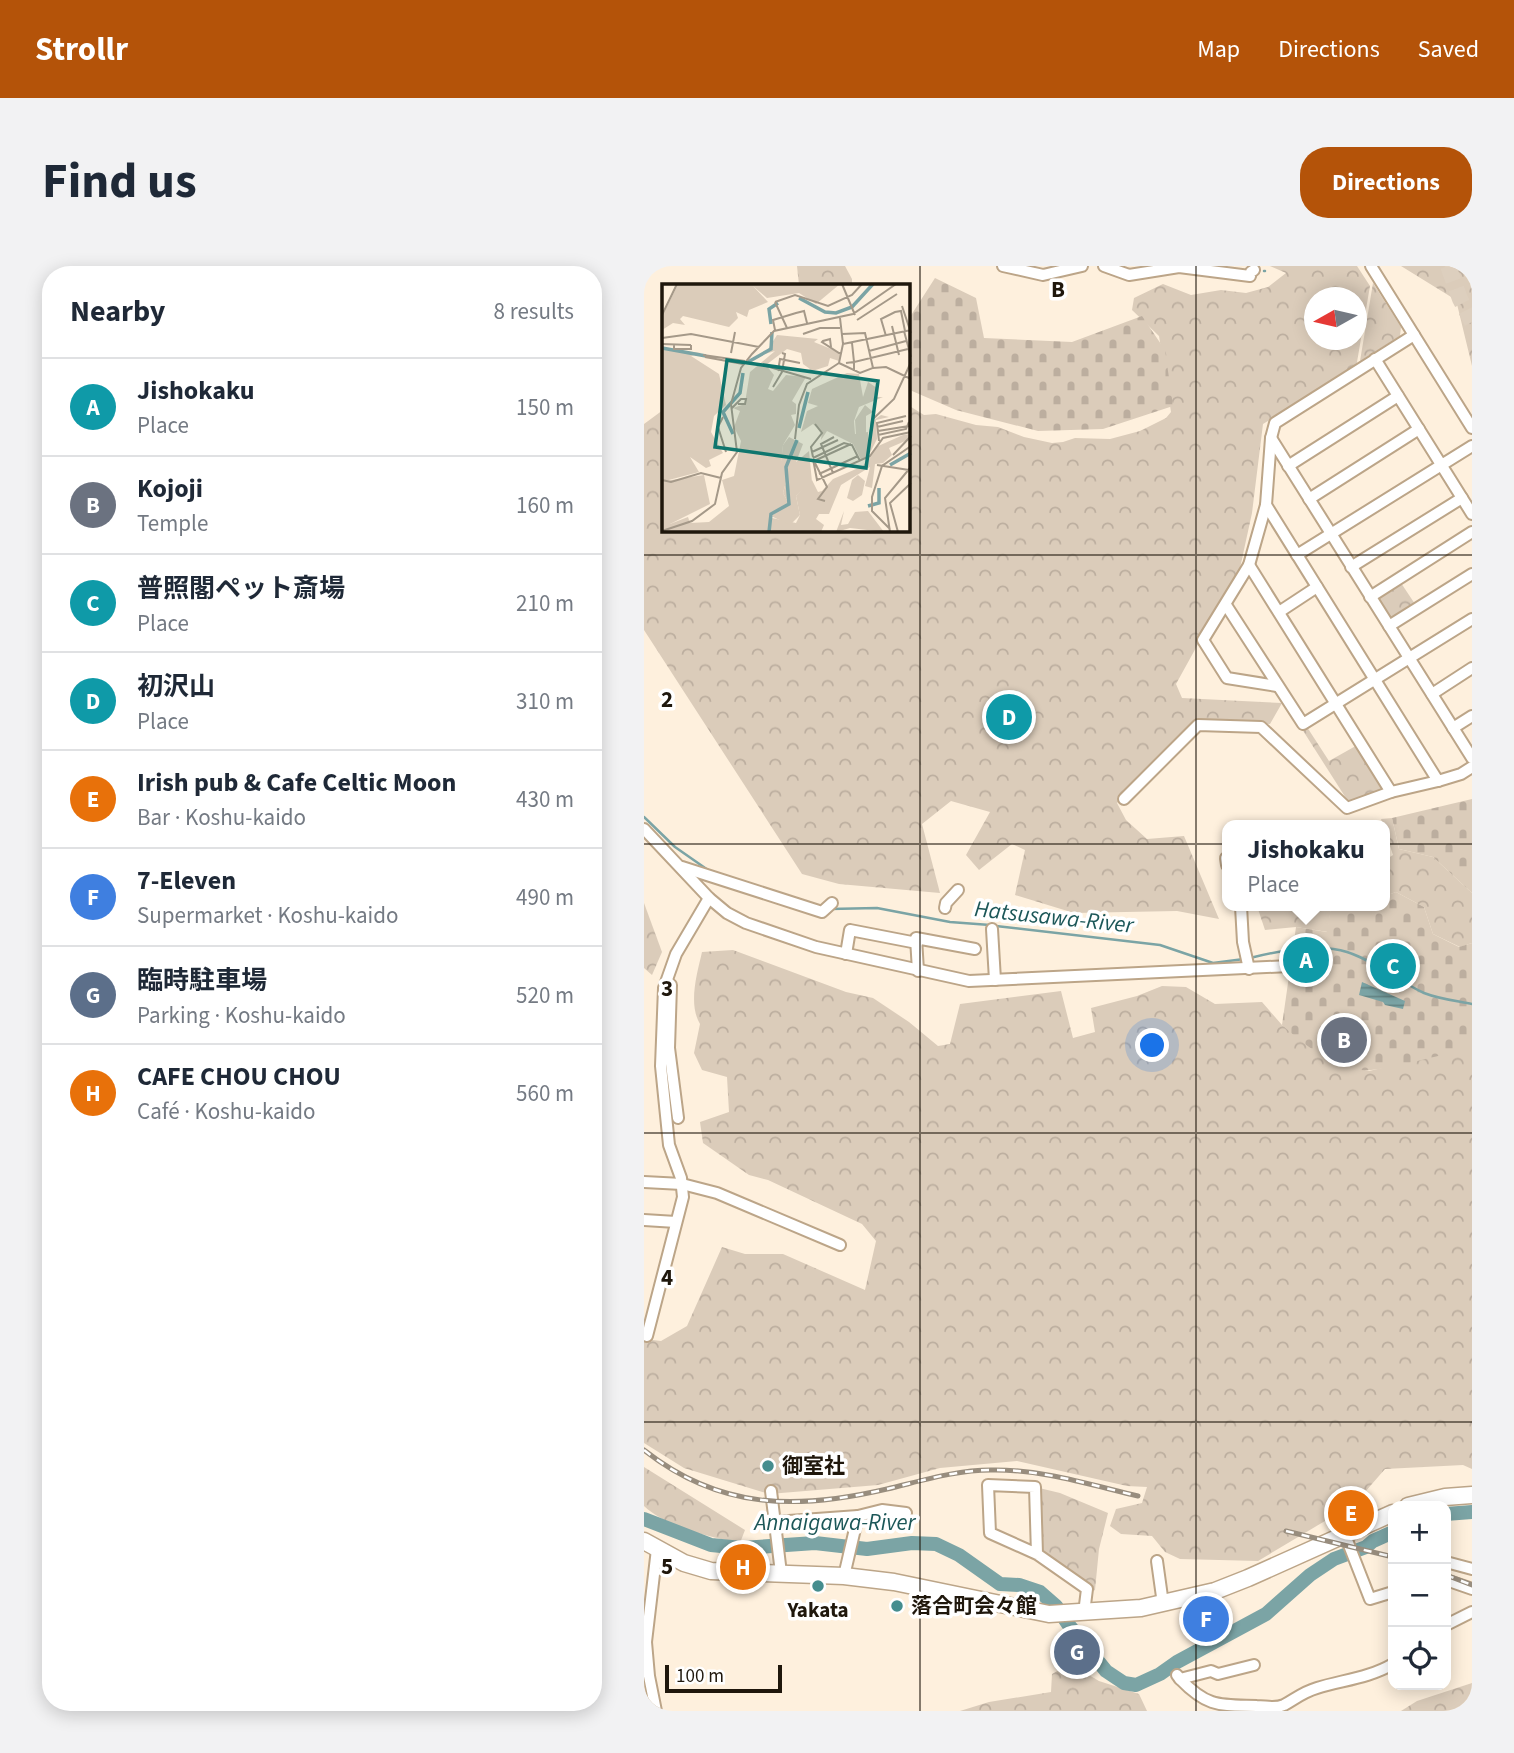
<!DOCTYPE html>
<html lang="en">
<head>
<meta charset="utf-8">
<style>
  body { margin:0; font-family:"Source Sans 3","Noto Sans JP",sans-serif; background:#f2f2f3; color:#1f2937 }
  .controls { position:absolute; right:21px; bottom:21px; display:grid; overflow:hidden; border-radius:14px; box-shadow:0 4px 18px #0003 }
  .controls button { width:63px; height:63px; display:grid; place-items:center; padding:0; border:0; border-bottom:2px solid #e0e1e3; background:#fff; color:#1f2937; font:35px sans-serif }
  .compass { position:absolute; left:660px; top:21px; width:63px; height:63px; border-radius:50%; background:#fff; box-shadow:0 4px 18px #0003; rotate:262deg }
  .scale { position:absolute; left:21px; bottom:18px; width:117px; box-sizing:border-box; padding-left:7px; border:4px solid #1f170c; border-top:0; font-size:19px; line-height:24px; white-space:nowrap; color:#1f170c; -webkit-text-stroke:5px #fff; paint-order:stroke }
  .you { position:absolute; left:509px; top:780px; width:24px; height:24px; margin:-18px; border:5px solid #fff; border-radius:50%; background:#1a73e8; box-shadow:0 0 0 10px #1a73e833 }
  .badge { display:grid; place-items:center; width:46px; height:46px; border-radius:50%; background:#b45309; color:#fff; font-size:23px; font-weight:700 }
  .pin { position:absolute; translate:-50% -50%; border:4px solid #fff; box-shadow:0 2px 7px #0006 }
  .popup { position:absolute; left:578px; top:554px; width:168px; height:91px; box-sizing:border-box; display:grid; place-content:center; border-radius:14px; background:#fff; filter:drop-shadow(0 2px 5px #0005); font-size:23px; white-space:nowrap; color:#747a83 }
  .popup b { font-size:26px; color:#1f2937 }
  .popup::after { content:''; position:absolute; left:50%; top:100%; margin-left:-14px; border:14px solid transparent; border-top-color:#fff }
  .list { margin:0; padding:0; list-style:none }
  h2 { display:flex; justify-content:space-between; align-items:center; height:91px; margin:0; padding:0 28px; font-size:30px }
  h2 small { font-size:23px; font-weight:400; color:#747a83 }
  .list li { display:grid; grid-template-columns:46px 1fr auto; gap:21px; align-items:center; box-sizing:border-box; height:98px; padding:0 28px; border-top:2px solid #e0e1e3 }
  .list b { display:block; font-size:26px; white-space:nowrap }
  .list p { margin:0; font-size:23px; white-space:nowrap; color:#747a83 }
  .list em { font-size:23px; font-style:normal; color:#747a83 }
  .icon { flex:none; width:38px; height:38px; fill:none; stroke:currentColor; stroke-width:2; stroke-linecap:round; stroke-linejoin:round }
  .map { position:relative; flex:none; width:828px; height:1445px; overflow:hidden; border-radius:28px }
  header { display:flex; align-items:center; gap:42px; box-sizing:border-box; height:98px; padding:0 35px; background:#b45309; color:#fff }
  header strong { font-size:33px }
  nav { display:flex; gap:38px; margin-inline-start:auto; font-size:24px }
  .intro { display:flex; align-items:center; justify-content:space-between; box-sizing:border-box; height:168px; padding:0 42px }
  h1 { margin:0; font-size:49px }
  .button { padding:18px 32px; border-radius:28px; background:#b45309; color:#fff; font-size:24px; font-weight:700 }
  main { display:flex; gap:42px; padding:0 42px }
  aside { flex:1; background:#fff; border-radius:28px; box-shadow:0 4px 18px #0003 }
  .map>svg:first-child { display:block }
  .forest { fill:url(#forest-crowns); fill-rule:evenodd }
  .cemetery { fill:url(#cemetery-stones) }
  .water { fill:url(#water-rules) }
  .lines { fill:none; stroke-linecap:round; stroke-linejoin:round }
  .stream { stroke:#7ba4a5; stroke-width:2.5 }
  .river { stroke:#7ba4a5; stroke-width:14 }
  .highway-tunnel { stroke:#ddcfbe; stroke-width:16; stroke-dasharray:16 8; stroke-linecap:butt }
  .minor-casing { stroke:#bca588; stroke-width:14 }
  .highway-casing { stroke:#bca588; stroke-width:19 }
  .minor { stroke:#fff; stroke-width:10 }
  .highway { stroke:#fff; stroke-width:16 }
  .rail-casing { stroke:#988d7e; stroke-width:5 }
  .rail { stroke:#fff; stroke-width:2.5; stroke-dasharray:8; stroke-linecap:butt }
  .grid { fill:none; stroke:#1f170c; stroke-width:2; stroke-opacity:0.55 }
  .poi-dot { fill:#458d8e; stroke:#fff; stroke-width:2.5 }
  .labels { text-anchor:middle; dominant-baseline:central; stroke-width:7; stroke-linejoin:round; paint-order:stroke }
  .poi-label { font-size:21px; font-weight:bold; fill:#1f170c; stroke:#fff; text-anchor:start }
  .water-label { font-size:23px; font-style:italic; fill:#1c5758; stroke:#fff }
  .inset-river { fill:none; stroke:#7ba4a5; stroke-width:3.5 }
  .inset-road { fill:none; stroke:#a59989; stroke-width:2 }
  .view { fill:#0f766e; fill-opacity:0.15; stroke:#0f766e; stroke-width:3.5 }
  .inset-edge { fill:none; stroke:#1f170c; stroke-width:3.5 }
  .grid-label { font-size:23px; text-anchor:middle; font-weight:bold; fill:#1f170c; stroke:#fff; stroke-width:7; stroke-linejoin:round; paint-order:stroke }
</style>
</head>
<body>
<header>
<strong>Strollr</strong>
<nav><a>Map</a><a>Directions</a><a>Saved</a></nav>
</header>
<div class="intro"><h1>Find us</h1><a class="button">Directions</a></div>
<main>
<aside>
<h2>Nearby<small>8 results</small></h2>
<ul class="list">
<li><span class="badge" style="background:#0f9aa8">A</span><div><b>Jishokaku</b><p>Place</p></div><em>150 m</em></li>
<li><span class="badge" style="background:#6b7280">B</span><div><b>Kojoji</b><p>Temple</p></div><em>160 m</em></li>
<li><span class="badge" style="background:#0f9aa8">C</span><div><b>普照閣ペット斎場</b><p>Place</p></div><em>210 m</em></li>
<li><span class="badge" style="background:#0f9aa8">D</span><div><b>初沢山</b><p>Place</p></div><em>310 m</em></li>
<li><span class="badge" style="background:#e8710a">E</span><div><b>Irish pub &amp; Cafe Celtic Moon</b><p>Bar · Koshu-kaido</p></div><em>430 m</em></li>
<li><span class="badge" style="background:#3f7fe0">F</span><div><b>7-Eleven</b><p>Supermarket · Koshu-kaido</p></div><em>490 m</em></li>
<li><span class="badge" style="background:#5c6f8a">G</span><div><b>臨時駐車場</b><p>Parking · Koshu-kaido</p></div><em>520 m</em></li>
<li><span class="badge" style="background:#e8710a">H</span><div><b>CAFE CHOU CHOU</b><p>Café · Koshu-kaido</p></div><em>560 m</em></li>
</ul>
</aside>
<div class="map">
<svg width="828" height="1445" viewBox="0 0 828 1445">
  <defs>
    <pattern id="forest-crowns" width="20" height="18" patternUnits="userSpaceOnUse" patternTransform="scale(1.75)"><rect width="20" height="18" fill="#dbccba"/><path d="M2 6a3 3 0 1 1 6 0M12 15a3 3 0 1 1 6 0" fill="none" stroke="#bcae9f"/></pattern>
    <pattern id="cemetery-stones" width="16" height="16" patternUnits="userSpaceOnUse" patternTransform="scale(1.75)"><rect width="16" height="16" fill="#dbccba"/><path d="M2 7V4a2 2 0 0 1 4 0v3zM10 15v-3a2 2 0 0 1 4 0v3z" fill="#bcae9f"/></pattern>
    <pattern id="water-rules" width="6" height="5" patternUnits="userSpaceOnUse" patternTransform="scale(1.75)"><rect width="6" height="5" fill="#7ba4a5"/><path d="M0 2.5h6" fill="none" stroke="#648585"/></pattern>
  </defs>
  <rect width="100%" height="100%" fill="#fef0dd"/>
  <g class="forest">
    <path d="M153,0h48l7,13v6h-53z"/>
    <path d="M626,0h87l13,20 -14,82 -93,56 -11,89 -12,55 -64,116 6,14 100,5 -12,21 -74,-1 -79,80 9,17 21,19 37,-3 35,83 -42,-8 -103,2 -59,-18 10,-45 -13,-6 -33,26 -13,-15 24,-43 -39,-11 -29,23 18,69 -101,-9 -37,-10 -158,-244v-206l19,-14v120h245v-125l16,10 12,-1 40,11 22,2 26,10 28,6 11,-1 12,-4 35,1 30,-8 26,-13 5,-6 -12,-76 -27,-26 2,-12 29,-14 28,11 30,-5 25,3 22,-6 18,-14zM670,32h42v42h-42z"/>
    <path d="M757,0h71v100l-16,-66z"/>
    <path d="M729,17l28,44 -1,9 -40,25z"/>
    <path d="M755,314l16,24 -25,16 -16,-24z"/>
    <path d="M661,458l24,37 32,-18 30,49 -40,14 -51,-80z"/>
    <path d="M748,552l7,31 34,8 39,36v50l-12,4 -27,-13 -9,-27 -28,-15 -11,4v-36l8,-5 -12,-36z"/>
    <path d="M0,637l18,49 -10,23 -8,-7z"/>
    <path d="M613,640h74l-3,26 -32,-5 -31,3z"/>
    <path d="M89,684l113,42 27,6 36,24 29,24 12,-2 10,-40 101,-13 12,47 22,-6 -4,-24 46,-12 25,-10 24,1 29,17 47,-2 20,23 62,40 25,6 80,-19h23v417l-9,-4 -78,4 -20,23 -25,20 -82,49 -78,-2 -15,-7 -13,-16 -31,-2 -11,-8 6,-17 26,-6 5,-16 -20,-1 -110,-25 -77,7 -62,17 -109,9 -85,-26 -40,-25v-104l17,2 26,-15 35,-79 23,7h38l82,36 11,-49 -14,-17 -94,-44 -19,-5 -46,-32 -3,-21 29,-10 -2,-35 -25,-7 -8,-17 6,-29c-12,-20 -3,-50 2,-72z"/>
    <path d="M0,1201l101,63 -5,13c-32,-7 -71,-14 -96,-37z"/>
    <path d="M391,1221l25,6 48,20 -9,36 -4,41 -7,4 -51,-40z"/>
    <path d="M426,1398l29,17 40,13 8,17h-187l29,-9 62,-10 1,-18z"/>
    <path d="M828,1417v28h-71l16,-10z"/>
  </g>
  <g class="cemetery">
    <path d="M291,12l41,20 8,40 88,4 70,-26 23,34 8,56 -70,23 -65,2 -82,-21 -44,-19 -4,-4v-67z"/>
    <path d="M828,533v94l-39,-36 -34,-8 -7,-31z"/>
    <path d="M752,626l28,15 9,27 26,13 13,-4v109c-35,0 -66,15 -101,18 -32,3 -66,-25 -89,-45l14,-98 31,5 4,-26h54v-10z"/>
  </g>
  <path class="water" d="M718,716l43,19 -2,8 -18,-4 -2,-3 -24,-7z"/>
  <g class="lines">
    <g class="stream">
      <path d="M620,5h1"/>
      <path d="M0,551l31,30 33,23"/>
      <path d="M186,643l47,-1 73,14 40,3"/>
      <path d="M352,660l164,19 53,18 31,-4"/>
      <path d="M606,692c28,-7 69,-15 97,-6 28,9 51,29 77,41 15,6 33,8 48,11"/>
    </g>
    <g class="river">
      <path d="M802,1248l26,-2"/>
      <path d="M0,1253l67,26 31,3 73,-5 52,6 45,-6 24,1 23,11 41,29 19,1 21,7 16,14 12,18 38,47 18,12 12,2 24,-11 17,-12 89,-48 44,-39 24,-16 32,-12 7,-6 20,-9"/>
    </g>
    <path class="highway-tunnel" d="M804,0l12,33 12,23"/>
    <g class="minor-casing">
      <g id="minor">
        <path d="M359,0l40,9 39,-9"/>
        <path d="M460,0l25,9 50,-8 71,9 1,-4 3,-2"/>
        <path d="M727,0l101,162"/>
        <path d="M770,69l-139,88 -4,15 -5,67 172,276 23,-7 11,-7"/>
        <path d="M731,93l97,155"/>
        <path d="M627,172l201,320"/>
        <path d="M644,200l110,-70"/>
        <path d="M665,233l110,-70"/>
        <path d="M622,239l-17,60 -46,75 24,38 50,8"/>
        <path d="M653,289l175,-109"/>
        <path d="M605,299l142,227"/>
        <path d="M707,301l111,-69"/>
        <path d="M726,331l102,-65"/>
        <path d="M582,339l77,119 169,-105"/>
        <path d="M635,346l38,-25"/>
        <path d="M745,360l83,-52"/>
        <path d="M788,428l40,-26"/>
        <path d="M809,462l19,-12"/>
        <path d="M480,533l74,-74 63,2 86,81 44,-16 47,-11"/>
        <path d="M0,563l65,69 18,15 19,10 70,24 153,34 320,-15"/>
        <path d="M582,592l1,7"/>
        <path d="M38,601l140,45 10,-9"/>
        <path d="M597,640l2,36 6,27"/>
        <path d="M301,642l1,-5 12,-13"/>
        <path d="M348,663l3,51"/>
        <path d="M202,688l4,-24 67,13"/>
        <path d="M274,705l-2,-33 59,11"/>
        <path d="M27,719l-2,63 9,70"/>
        <path d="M0,916l38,2 35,9 123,52"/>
        <path d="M0,954l32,2"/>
        <path d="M3,1070l36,-139 -2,-19 -12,-33 -8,-79 3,-78 12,-34 33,-56"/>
        <path d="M127,1225l10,82"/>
        <path d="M131,1256l83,-6"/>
        <path d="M701,1269l25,64 23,-7"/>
        <path d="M393,1288l-2,-67 -47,-2 2,48 47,21 50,35 -3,24"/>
        <path d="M513,1295l6,43"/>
        <path d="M802,1296l26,7"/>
        <path d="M200,1310l14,-60 24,-6 24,3"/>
        <path d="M802,1314l26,9"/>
        <path d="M802,1359l26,-13"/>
        <path d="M533,1409l3,4 31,-8 7,3 36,-9"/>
        <path d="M536,1413c28,29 40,26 77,27 9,0 18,3 27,-1 11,-6 19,-13 33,-17 26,-8 52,-10 76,-24"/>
        <path d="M12,1445l-7,-35 -3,-34 11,-93"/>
      </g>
    </g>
    <g class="highway-casing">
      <g id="highway">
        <path d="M764,1240l37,-9 27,-2"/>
        <path d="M0,1275l40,22 27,8 133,5 50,6 155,32 92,-6 74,-17 33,-13 145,-65"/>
      </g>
    </g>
    <use href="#minor" class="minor"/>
    <use href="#highway" class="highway"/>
    <g class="rail-casing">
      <g id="rail">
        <path d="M0,1184c76,60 153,60 243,39 34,-8 69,-19 104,-19 50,-1 100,15 147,26"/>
        <path d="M642,1265l107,26"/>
        <path d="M802,1309l26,10"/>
      </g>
    </g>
    <use href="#rail" class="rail"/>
  </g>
  <path class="grid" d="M276,0v1445M552,0v1445M0,289h828M0,578h828M0,867h828M0,1156h828"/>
  <g class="poi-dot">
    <circle cx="124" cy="1200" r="7"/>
    <circle cx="174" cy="1320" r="7"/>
    <circle cx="253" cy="1340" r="7"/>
  </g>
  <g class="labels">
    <g class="poi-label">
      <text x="138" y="1200">御室社</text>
      <text x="267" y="1340">落合町会々館</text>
      <text x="174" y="1344" text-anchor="middle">Yakata</text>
    </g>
    <g class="water-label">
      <text transform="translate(410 651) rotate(6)">Hatsusawa-River</text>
      <text x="191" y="1256">Annaigawa-River</text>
    </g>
  </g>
  <g transform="translate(18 18)">
    <rect width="248" height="248" fill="#fef0dd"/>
    <path d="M16,0h162l-24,20 -17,-11 -32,5 -14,-12 15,16 -19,8 -2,7 -11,-5 2,6 -9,9 -46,-11 -3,3 5,6 -12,-2 -11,7v-13zM115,51l41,4 -4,3 27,11 -2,8 -9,-3 -2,8 -22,7 4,-4 -7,-5 -2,-11 -14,-4 -21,16 8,10 -6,14 5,2 13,-16 20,2 -14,24 4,3v10l-5,1 4,10 -12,20 -2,21 6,12 -4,15 6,11 -17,9v5l24,5 4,-8 -4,-19 16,-16 6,12 4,-1 11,-12 30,-13 13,-19 27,-12 7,-1v5l-21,9 3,7 -9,8 -8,1 -3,24 -7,-2 5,-19 -29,18 -12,29h-10l-3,5 8,6 -3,7h-159v-184l39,5 -10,3 28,18 7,31 -12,11 -3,16 12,21 -14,7 2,6 -5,2 -16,-11 9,15 -34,9 39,-6 6,29 -40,20 18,-7 2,6 19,-1 20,-16 -7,-26 12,-4 7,-35 -7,-14 6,-16 -7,-3 12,-4 -2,11 7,-43 25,-21 -10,3zM185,89l12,1 4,23 5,-15 9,6 -3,9h9l-24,10 -5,14 1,13 13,-2v16l6,-28 7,-5 8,2 -13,3 1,19 -8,16 -8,5 -8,-16 -26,-13 -6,9 1,-8 -9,-8 -12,8 6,-21 11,-5 -10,-3 4,-14zM182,227l-3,14 7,-1 7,-12 13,-1 16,21 -34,-4 -14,4z" fill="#dbccba"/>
    <path d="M203,121l8,7 -7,4v17l-10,2 -1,-15zM127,153l14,7 -7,18 13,-11 3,31 -16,14 4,19 -10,10 -19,-9 18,-12 -6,-11 4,-15 -7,-8 3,-25z" fill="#dbccba"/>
    <path d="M196,191l7,6 -3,14 -9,6 -6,-3 5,-18z" fill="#dbccba"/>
    <path class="inset-river" d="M137,14l26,14 11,1 16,-6 21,-23M109,40l-2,-15 9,-6M0,64l44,8M86,78l23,-13 1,-17M137,144l9,-36M71,150l-10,-22 17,-19 3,-20M228,181l21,-12M206,222l11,-3v-15M107,248l2,-18 18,-10 -3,-37 11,-27"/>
    <path class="inset-road" d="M180,0l13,31M113,18l20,-7 33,11 24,-11 10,-11M113,18l12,26M240,22l9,27M0,31l15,-31M195,36l40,-26M230,42l7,29M113,46l-2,-10 23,-7 8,-2 3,12M242,47l7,26M141,50l17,-6h20M224,52l-5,-17 14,-7 6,-1 4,20M0,54l29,-4 68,13M0,60l29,1M181,60l68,-14M12,61v4h17v-4M169,63l-1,-8 -7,2 -1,1 17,11h2M207,67l37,-10M69,69l4,-21M41,71l42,6M43,73l38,7M177,79l21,10 13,-5 -8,-35 -23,1M184,79l8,-1 -2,-19M104,82l45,13M211,84l13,-1 25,12M116,87l2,-12 20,4M192,87v-9l54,-13M111,103l9,-15 3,-18 -3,-1M70,124l9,-9h5l-1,5h-7M61,133l-5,10 8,25M215,143l26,-6M216,147l31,-5M216,151l28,-6 3,-7M133,155l4,-34 8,-21 32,-21 4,-19 -3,-26M217,157l-2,-18 29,-7M207,161l3,-25 22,-21 17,-37M150,168l26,-12M231,171l18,-19M151,173l-2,-10 11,-14 -7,-9M151,174l31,-15 8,2 8,16M151,175l4,21 53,-24 13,-18 28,-6M152,177l37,-17M153,179l12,24 -9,12 7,2M215,181l32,5M171,189l-12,-29 13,-7M157,190l39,-18M0,196l9,2 30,-9 20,5M228,245l-18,-18v-14l10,-31 29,-20M0,247l30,-10 23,-17 7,-31 15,-21 -6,-48 10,-36 11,-14 22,-23 79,-17 43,-30M228,248l-5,-34 25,-30M236,248l-8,-29 21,-20"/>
    <path class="view" d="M65,76l151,21 -12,87 -151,-21z"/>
    <rect width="248" height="248" class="inset-edge"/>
  </g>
  <g class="grid-label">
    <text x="414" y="31">B</text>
    <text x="23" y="441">2</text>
    <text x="23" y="730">3</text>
    <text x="23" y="1019">4</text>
    <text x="23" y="1308">5</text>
  </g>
</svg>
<div class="controls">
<button>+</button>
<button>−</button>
<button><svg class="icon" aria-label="locate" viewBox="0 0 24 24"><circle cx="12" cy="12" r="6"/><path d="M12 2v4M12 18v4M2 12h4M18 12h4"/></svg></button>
</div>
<svg class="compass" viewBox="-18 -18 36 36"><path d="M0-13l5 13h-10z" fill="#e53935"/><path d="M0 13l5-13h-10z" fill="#747a83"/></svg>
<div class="scale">100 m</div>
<div class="you"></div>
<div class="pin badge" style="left:662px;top:694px;background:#0f9aa8">A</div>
<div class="popup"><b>Jishokaku</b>Place</div>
<div class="pin badge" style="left:700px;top:774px;background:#6b7280">B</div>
<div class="pin badge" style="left:749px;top:700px;background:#0f9aa8">C</div>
<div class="pin badge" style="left:365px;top:451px;background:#0f9aa8">D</div>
<div class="pin badge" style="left:707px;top:1247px;background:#e8710a">E</div>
<div class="pin badge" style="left:562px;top:1353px;background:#3f7fe0">F</div>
<div class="pin badge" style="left:433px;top:1386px;background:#5c6f8a">G</div>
<div class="pin badge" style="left:99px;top:1301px;background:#e8710a">H</div>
</div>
</main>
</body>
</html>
